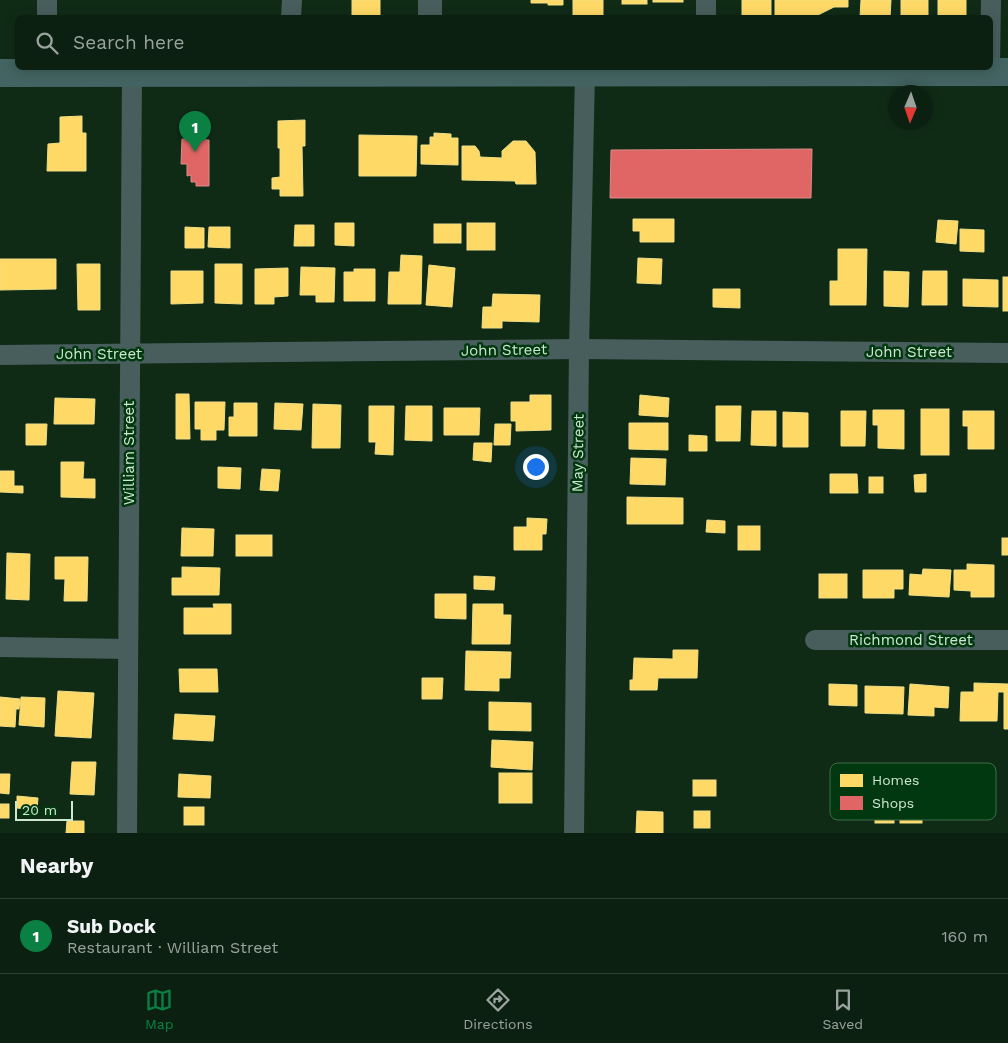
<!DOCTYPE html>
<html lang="en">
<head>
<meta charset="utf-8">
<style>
  body { margin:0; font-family:"Work Sans",sans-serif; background:#142819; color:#f1f3f6 }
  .compass { position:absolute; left:888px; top:85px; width:45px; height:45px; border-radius:50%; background:#0b2010; box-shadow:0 2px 12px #0003; rotate:182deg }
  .scale { position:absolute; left:15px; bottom:12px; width:58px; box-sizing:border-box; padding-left:5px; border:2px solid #cde8cf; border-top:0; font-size:14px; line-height:18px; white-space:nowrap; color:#cde8cf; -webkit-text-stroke:4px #023810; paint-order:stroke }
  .you { position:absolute; left:535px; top:466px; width:18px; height:18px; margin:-12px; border:4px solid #fff; border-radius:50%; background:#1a73e8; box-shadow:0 0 0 8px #1a73e833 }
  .badge { display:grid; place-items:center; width:32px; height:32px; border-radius:50%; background:#0b8043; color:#fff; font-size:16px; font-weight:700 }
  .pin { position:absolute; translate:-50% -41px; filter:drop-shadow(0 1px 2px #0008) }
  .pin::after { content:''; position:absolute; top:26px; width:18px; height:15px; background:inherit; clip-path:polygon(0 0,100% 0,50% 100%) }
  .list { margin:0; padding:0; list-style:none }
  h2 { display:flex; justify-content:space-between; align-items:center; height:65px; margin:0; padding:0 20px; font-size:21px }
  h2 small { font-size:16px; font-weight:400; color:#9aa39f }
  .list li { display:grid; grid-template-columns:32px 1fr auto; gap:15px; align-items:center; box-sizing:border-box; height:75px; padding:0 20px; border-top:1px solid #2b3e30 }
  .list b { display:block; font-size:19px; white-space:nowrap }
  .list p { margin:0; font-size:16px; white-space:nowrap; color:#9aa39f }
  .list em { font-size:16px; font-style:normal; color:#9aa39f }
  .icon { flex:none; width:28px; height:28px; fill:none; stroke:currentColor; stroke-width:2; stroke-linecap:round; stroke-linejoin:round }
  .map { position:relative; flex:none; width:1008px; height:833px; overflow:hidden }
  .search { position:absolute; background:#0b2010; box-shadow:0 2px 12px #0003; left:15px; right:15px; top:15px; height:55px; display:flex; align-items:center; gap:12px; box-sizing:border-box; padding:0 18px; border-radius:8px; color:#9aa39f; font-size:19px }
  .sheet { height:140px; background:#0b2010 }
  nav { display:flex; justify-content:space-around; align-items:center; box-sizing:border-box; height:70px; border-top:1px solid #2b3e30; background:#0b2010; font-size:14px; color:#9aa39f }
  nav a { display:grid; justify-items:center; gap:2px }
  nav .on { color:#0b8043 }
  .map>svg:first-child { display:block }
  .homes { fill:#ffd966; stroke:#f0de86 }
  .shops { fill:#e06666; stroke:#da8d86 }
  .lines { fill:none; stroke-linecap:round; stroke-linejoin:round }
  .minor { stroke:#485e5d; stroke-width:20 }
  .tertiary { stroke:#485e5d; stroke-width:24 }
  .primary { stroke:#436462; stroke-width:28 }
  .labels { text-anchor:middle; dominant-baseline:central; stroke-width:5; stroke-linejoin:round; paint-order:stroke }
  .street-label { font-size:15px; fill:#cde8cf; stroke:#023810 }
  .key { fill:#023810; stroke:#3f6d49; stroke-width:1 }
  .key-label { font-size:14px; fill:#cde8cf }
</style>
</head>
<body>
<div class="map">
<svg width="1008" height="833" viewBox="0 0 1008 833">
  <rect width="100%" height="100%" fill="#0f2b16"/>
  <g class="homes">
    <rect x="352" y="0" width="28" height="18"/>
    <path d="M531,0h32v5h-15v-2h-17z"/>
    <rect x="573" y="0" width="30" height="18"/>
    <rect x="622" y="0" width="25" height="4"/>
    <rect x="653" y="0" width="30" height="2"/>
    <path d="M742,0h29v17l-29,-1z"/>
    <path d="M775,0h73v7h-14l-20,10h-39z"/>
    <path d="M861,0h30l-1,18 -30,-1z"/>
    <rect x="901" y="0" width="27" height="18"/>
    <rect x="938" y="0" width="28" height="18"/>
    <path d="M82,116v17h4v38h-39l1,-27 12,-1v-26z"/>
    <path d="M305,120v26h-3l1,50h-23v-7h-8v-11l8,-1v-29h-2v-27z"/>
    <path d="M434,133l17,1v4h7v27l-37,-1v-19h9v-8h4z"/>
    <path d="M359,135l58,1 -1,40h-57z"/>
    <path d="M513,141h13l9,11 1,32h-20l-1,-3 -53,-1v-34h13l4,5 1,6 22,1v-7z"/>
    <path d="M633,219h41v23h-34v-11h-7z"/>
    <path d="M938,220l20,1 -2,23 -20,-2z"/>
    <path d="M335,223h19v23l-19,-1z"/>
    <rect x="467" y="223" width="28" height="27"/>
    <rect x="434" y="224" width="27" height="19"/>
    <path d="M295,225h19v21h-20z"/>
    <path d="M185,227l19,1v20h-19z"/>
    <path d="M209,227h21v21l-22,-1z"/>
    <path d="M960,229l24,1v22l-24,-1z"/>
    <path d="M838,249h29l-1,56h-36v-24h8z"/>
    <path d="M401,255l21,1 -1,48h-33l1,-32h11z"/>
    <path d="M638,258l24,1 -1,25 -24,-1z"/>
    <path d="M0,259h56v30l-56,1z"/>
    <path d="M77,264h23v46h-22z"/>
    <path d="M215,264h27v40l-27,-1z"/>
    <path d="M429,265l26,3 -3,39 -26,-2z"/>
    <path d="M301,267l34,1 -1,34h-18v-7h-16z"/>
    <path d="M288,268v28l-14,1v7h-19v-35z"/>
    <path d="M354,269h21v32h-31v-29h10z"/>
    <path d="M171,271h32v32l-32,1z"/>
    <path d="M884,271l25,1 -1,35 -24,-1z"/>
    <path d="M923,271h24v34h-25z"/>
    <rect x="1003" y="277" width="5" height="34"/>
    <path d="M963,279l35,1v27l-35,-1z"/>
    <path d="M713,289h27v19l-27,-1z"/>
    <path d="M493,294l47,1 -1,27 -37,-1v7h-20l1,-21h9z"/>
    <path d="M176,394h13l1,45h-14z"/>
    <path d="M530,395h21v35l-35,1v-10h-5v-19h19z"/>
    <path d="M640,395l29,3 -1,19 -29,-2z"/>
    <path d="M55,398l40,1 -1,25h-40z"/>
    <path d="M195,402h30l-1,28h-8v10h-15v-11h-6z"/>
    <path d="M234,403h23v33h-28v-19h5z"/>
    <path d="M275,403l28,1 -2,26 -27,-1z"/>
    <path d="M313,404l28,1 -1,43h-28z"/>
    <path d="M369,406h25l-1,49 -18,-1 1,-12h-7z"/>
    <path d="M406,406h26v35l-27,-1z"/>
    <path d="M716,406h25l-1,35h-24z"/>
    <path d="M444,408h36l-1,27h-35z"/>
    <rect x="921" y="409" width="28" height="46"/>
    <path d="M873,410h31v39l-26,-1v-23h-5z"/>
    <path d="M752,411h24v35l-25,-1z"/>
    <path d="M841,411h25l-1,35h-24z"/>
    <path d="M963,411h31v38h-26v-23h-5z"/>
    <path d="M783,412l25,1v34h-25z"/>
    <path d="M629,423h39v27l-39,-1z"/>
    <path d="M26,424h21l-1,21h-20z"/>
    <path d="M495,424h16l-1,21h-16z"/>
    <path d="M689,435l18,1v15h-18z"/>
    <path d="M474,443h18l-1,19 -18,-2z"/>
    <path d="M631,458l35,1 -1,26 -35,-1z"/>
    <path d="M61,462h23l-1,17h12v19l-34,-1z"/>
    <path d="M218,467l23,1 -1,21 -22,-1z"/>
    <path d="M262,469l18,1 -2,21 -18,-1z"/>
    <path d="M0,471h14v15h9v7l-23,-1z"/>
    <path d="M830,474h27l1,19h-28z"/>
    <path d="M926,474v18h-11l-1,-17z"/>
    <rect x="869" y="477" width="14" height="16"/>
    <path d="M627,497l56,1v26h-56z"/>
    <path d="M527,518l20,1 -1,15h-4v16h-28v-23h13z"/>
    <path d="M707,520l18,1v12l-19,-1z"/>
    <rect x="738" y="526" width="22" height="24"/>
    <path d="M182,528l32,1 -1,27h-32z"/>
    <rect x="236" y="535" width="36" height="21"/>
    <rect x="1002" y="538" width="6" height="17"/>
    <path d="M7,553l23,1 -1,46 -23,-1z"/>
    <path d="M55,557h33l-1,44h-23l1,-22h-10z"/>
    <path d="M967,564l27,1v32h-23v-6l-17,-1v-20h13z"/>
    <path d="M182,567l38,1 -1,27h-47v-17h10z"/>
    <path d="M923,569l28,1 -2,27 -40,-2 1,-21 12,1z"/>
    <path d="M863,570h40v19h-9v9h-31z"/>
    <rect x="819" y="574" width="28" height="24"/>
    <path d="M474,576l21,1 -1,13 -20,-1z"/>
    <path d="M435,594h31v25l-31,-1z"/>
    <path d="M213,604h18v30h-47v-26h30z"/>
    <path d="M473,604h30v11h8l-1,29h-38z"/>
    <path d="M673,650h25l-1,28h-39l-1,12h-27v-10h3l1,-22 39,1z"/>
    <path d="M466,651l45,1 -1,26h-11v13l-34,-1z"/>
    <path d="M179,669h38l1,23h-38z"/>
    <path d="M422,678h21l-1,21h-20z"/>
    <path d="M974,683l34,1v45h-4v-37h-6l-1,29h-37l1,-29h13z"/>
    <path d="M829,684l28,1v21l-28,-1z"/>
    <path d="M910,684l39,3 -1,21 -14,-1v9l-26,-1z"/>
    <path d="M865,686l39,1 -1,27 -38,-1z"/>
    <path d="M58,691l36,2 -3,45 -36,-2z"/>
    <path d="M0,697l20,2 -1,10h-3l-1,18 -15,-1z"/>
    <path d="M21,697l24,1 -1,29 -25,-2z"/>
    <path d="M489,702l42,1v28l-42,-1z"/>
    <path d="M175,714l40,2 -2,25 -40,-2z"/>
    <path d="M492,740l41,2 -1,28 -41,-3z"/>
    <path d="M72,762h24l-2,33 -24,-1z"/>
    <rect x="499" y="773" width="33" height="30"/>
    <path d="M0,774h10l-1,20 -9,-1z"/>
    <path d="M179,774l32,2 -1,22 -32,-1z"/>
    <rect x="693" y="780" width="23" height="16"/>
    <path d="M17,796l21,2 -1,12 -20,-2z"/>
    <rect x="900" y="801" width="22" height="22"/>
    <rect x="0" y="804" width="9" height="14"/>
    <rect x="875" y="804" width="19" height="19"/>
    <rect x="184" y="807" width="20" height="18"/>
    <path d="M637,811l26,1v21h-27z"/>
    <rect x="694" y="811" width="16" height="17"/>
    <path d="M67,821h17v12h-18z"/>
  </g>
  <g class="shops">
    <path d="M182,139l27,1v46h-13v-4h-5v-7l-4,1v-12h-6z"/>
    <path d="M812,149l-1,49h-201l1,-48z"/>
  </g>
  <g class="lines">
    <g class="minor">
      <path d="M47,18v-18"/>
      <path d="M291,18l1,-18"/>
      <path d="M706,18v-18"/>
      <path d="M990,64l1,-64"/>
      <path d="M0,355l579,-6 429,4"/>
      <path d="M815,640h193"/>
      <path d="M0,647l128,2"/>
      <path d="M127,833l5,-760"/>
      <path d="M574,833l5,-484 6,-276"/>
    </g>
    <path class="tertiary" d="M430,18v-18"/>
    <path class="primary" d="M0,73l1008,-1"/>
  </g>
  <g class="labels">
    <g class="street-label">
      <text transform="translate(504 350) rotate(-1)">John Street</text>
      <text x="909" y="352">John Street</text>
      <text x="99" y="354">John Street</text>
      <text transform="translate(129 453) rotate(-90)">William Street</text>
      <text transform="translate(578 453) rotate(-89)">May Street</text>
      <text x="911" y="640">Richmond Street</text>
    </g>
  </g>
  <rect x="830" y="763" width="166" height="57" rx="8" class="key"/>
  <rect x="840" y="774" width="23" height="13" fill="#ffd966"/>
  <rect x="840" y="796" width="23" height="14" fill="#e06666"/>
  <g class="key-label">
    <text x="872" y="785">Homes</text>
    <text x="872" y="808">Shops</text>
  </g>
</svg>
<svg class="compass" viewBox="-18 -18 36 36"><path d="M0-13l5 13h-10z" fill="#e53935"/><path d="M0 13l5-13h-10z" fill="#9aa39f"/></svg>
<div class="scale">20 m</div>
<div class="you"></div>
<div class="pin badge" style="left:195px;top:152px">1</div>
<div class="search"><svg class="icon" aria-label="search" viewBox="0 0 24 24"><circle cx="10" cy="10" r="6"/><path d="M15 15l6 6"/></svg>Search here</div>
</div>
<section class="sheet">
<h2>Nearby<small></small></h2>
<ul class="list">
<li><span class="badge">1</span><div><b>Sub Dock</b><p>Restaurant · William Street</p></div><em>160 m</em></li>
</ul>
</section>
<nav>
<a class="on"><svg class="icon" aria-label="map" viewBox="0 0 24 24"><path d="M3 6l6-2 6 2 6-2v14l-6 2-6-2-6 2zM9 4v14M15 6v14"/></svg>Map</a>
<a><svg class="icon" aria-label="directions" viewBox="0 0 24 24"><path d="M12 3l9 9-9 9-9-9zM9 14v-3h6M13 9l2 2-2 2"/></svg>Directions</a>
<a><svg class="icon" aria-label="saved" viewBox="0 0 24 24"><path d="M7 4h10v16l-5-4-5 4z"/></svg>Saved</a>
</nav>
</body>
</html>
